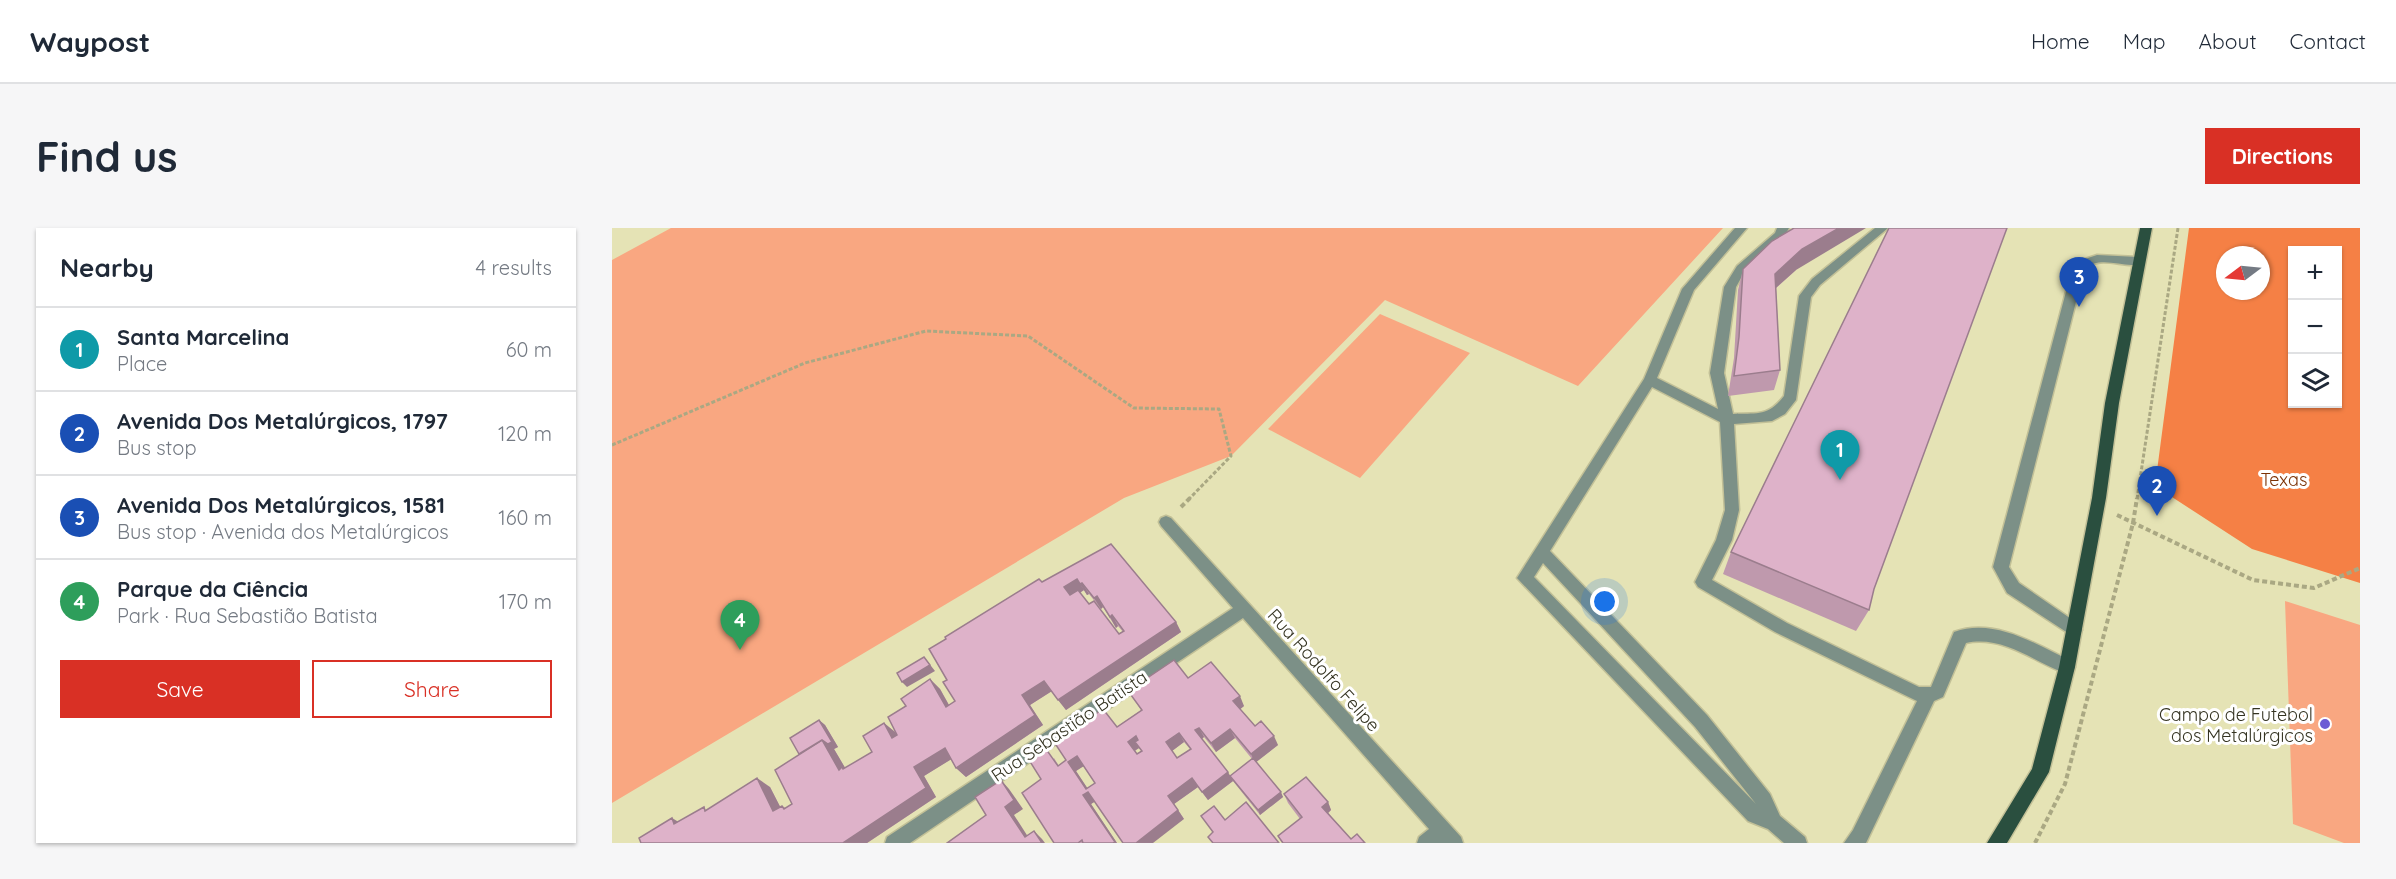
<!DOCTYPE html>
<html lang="en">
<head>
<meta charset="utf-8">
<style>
  body { margin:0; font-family:Quicksand,sans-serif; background:#f6f6f7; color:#1f2937 }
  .controls { position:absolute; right:18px; top:18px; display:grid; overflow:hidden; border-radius:0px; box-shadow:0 2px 4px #0004 }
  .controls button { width:54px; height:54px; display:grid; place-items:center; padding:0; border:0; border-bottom:2px solid #e0e1e3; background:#fff; color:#1f2937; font:30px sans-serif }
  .compass { position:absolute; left:1604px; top:18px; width:54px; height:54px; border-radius:50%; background:#fff; box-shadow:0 2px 4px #0004; rotate:254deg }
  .you { position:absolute; left:993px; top:374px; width:21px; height:21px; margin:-15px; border:4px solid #fff; border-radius:50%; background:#1a73e8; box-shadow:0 0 0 9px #1a73e833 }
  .badge { display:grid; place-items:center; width:39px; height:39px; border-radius:50%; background:#d93025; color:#fff; font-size:20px; font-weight:700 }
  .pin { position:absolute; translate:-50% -50px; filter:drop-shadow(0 2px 3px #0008) }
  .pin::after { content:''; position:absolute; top:32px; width:21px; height:18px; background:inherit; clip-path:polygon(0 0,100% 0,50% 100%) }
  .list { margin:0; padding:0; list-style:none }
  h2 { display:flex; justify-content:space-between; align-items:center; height:78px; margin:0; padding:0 24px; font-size:26px }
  h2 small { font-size:20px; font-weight:400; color:#747a83 }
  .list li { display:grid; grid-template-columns:39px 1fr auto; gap:18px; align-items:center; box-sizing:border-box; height:84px; padding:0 24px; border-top:2px solid #e0e1e3 }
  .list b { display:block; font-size:22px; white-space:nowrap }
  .list p { margin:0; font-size:20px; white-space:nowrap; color:#747a83 }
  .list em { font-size:20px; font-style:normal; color:#747a83 }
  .actions { display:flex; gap:12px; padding:18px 24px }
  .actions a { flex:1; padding:14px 0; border:2px solid #d93025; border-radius:0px; text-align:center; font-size:21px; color:#d93025 }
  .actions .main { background:#d93025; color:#fff }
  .icon { flex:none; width:33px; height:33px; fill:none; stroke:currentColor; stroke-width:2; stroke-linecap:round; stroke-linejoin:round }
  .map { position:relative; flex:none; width:1748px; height:615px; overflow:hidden; border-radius:0px }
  header { display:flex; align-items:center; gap:36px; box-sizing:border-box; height:84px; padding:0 30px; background:#fff; border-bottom:2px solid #e0e1e3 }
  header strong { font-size:28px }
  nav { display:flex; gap:33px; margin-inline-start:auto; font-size:21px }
  .intro { display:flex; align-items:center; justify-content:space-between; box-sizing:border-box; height:144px; padding:0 36px }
  h1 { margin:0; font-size:42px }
  .button { padding:15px 27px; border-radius:0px; background:#d93025; color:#fff; font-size:21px; font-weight:700 }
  main { display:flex; gap:36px; padding:0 36px }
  aside { flex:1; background:#fff; border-radius:0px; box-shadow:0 2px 4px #0004 }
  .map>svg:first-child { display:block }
  .green { fill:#f9a781 }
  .forest { fill:#f58045; fill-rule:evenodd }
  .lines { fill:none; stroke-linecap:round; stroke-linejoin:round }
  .minor-casing { stroke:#c2c097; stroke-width:3 }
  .major-casing { stroke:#c2c097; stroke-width:3 }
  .path-far1 { stroke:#aaa883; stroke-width:3; stroke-dasharray:4 2; stroke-linecap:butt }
  .path { stroke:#aaa883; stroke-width:4; stroke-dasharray:5 3; stroke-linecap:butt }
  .minor { fill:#7c9087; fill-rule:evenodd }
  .major { fill:#2a4f3f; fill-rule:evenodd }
  .wall { fill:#bf99ad; fill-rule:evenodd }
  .shaded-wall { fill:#9b7d8d }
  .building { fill:#deb2c9; stroke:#9b7d8d; stroke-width:1.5; fill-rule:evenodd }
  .poi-dot { fill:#6c5bd4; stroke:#fff; stroke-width:2 }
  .labels { text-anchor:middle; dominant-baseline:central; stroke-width:6; stroke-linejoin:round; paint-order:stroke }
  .park-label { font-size:18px; fill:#7d3306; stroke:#fff }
  .street-label { font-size:18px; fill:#343321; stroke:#fff }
  .poi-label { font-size:18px; fill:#343321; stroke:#fff; text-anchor:end }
</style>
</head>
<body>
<header>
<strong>Waypost</strong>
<nav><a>Home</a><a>Map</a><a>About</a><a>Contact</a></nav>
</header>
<div class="intro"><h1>Find us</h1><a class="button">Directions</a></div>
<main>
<aside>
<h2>Nearby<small>4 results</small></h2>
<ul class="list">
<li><span class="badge" style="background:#0f9aa8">1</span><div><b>Santa Marcelina</b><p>Place</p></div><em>60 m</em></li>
<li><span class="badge" style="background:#1a4fb4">2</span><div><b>Avenida Dos Metalúrgicos, 1797</b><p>Bus stop</p></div><em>120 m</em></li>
<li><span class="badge" style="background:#1a4fb4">3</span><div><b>Avenida Dos Metalúrgicos, 1581</b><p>Bus stop · Avenida dos Metalúrgicos</p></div><em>160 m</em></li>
<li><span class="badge" style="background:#2e9e5b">4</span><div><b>Parque da Ciência</b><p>Park · Rua Sebastião Batista</p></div><em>170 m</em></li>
</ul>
<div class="actions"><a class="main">Save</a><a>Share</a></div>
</aside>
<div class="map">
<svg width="1748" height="615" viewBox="0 0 1748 615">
  <rect width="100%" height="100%" fill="#e5e3b5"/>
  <g class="green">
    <path d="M59,0h1052l-145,158 -193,-86 -154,156 -107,42 -512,305v-543z"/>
    <path d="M768,86l90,39 -110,125 -92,-49z"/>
    <path d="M1673,373l75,24v218h-16l-51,-19z"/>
  </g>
  <path class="forest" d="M1577,0h171v355l-108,-34 -97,-63zM1680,22h46v154h-46zM1613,27h36v36h-36z"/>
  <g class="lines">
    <g class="minor-casing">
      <g id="minor">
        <path d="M1123,0h12l-53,62 -37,88 61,31 -8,-36 14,-86 13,-21 38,-33 2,-5h12l-5,9 -39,34 -9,16 -12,86 9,41c24,-1 35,3 51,-18l15,-100 13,-17 63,-51h13l-68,57 -9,12 -15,103 -11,14 -13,7 -38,3 5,86 -7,30 -20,40 75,43 132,64h12l23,-55c41,-15 83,13 119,30l2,5 -2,5 -6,2c-33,-12 -64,-39 -101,-31l-23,54 -9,4 -68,142h-22l9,-13 64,-129 -142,-69 -77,-45 -3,-5 21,-42 9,-30 -5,-88 -68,-35 -102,164 157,164 63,79 10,22 25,21 2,6h-23l-16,-14 -20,-8 -231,-243 127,-199 38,-90zM931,335l152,164 61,77 -222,-227z"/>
        <path d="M1485,27l41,2 6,4c-13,12 -43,-9 -60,9l-75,297 10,16 61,42 2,5 -2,5 -6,2 -67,-44 -14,-26 79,-298 7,-8z"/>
        <path d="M554,288l5,2 290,319 2,6h-46l2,-6 10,-8 -186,-211 -333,225h-25l2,-6 346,-229 -72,-82 -2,-4 2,-4z"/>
      </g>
    </g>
    <g class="major-casing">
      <path id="major" d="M1528,0h12l-33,175 -13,95 -31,169 -26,105 -42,71h-20l45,-74 27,-102 33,-169 13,-95z"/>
    </g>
    <g class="path-far1">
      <path d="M0,217l193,-82 121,-32 102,5 106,72 85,1 12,47 -42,43"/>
      <path d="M1525,271l41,-271"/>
    </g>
    <g class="path">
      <path d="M569,279l9,-9"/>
      <path d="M1505,287l136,65 61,8 46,-20"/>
      <path d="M1423,615l30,-59 68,-261 4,-25"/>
    </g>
    <use href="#minor" class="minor"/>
    <use href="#major" class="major"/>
  </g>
  <g class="wall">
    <path d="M1131,41l53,1 -20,18 4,82 -6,20 -46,6 6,-38 4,-68z"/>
    <path d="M499,316l65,78 5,10 -115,78 -14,-19 -22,14 13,20 -77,52 -10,-9 -5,-9 -27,17 12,21 -69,46h-226l38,-21 29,-13 62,-22 10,20 2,-1 4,2 6,-4 27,-84 6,5 13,22 -4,2 11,19 27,-16 12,-29 11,9 2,3 9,-29 24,-27 10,10 9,16 6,-4 -8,-21 -1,-41 96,-57zM472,362l3,5 2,-1 12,15 2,-2 13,21 2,-2 5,6 -4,2 -30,-30 -9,-11z"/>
    <path d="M1119,324l143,37 -5,21 -13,21 -133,-57z"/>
    <path d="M576,450l56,28 -4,3 15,17 23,19 -22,17 27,35 -23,18 -27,-34 -25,19 -10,-13 -24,17 10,15 -89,-18 -4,3 26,39h-63l-13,-64 13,-21 5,8 82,-56 -13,-19zM592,509l12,15 19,-14 17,21 -22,17 -28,-37zM572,514l6,7 -13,9 -5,-7zM527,520l2,3 -4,3 -2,-3zM471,538l12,17 -8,5 -11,-17z"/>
    <path d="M672,566l44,8 3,8 -3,3 23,26 14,4h-83l-4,-7 22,-17 -12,-16z"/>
  </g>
  <g class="shaded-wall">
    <path d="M1227,0h27l-70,42 -27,24 6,-20 27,-25z"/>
    <path d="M465,351l7,11 -13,8 -7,-11z"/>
    <path d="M470,355l7,11 -2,1 -7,-11z"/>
    <path d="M485,368l6,11 -2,2 -7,-11z"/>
    <path d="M500,387l6,11 -2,2 -6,-11z"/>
    <path d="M564,394l5,10 -115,78 -8,-10z"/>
    <path d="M312,429l11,14 -28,16 -5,-5z"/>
    <path d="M318,451l10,10 15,27 -9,-9z"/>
    <path d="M432,453l8,10 -22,14 13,20 -77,52 -10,-9 66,-73z"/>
    <path d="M628,468l4,10 -6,5 -5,-10z"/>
    <path d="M207,492l6,5 13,22 -4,2 13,22 -8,-1 -17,-30z"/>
    <path d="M272,495l11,9 8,15 -11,-9z"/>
    <path d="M587,500l5,9 -4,3 -5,-10z"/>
    <path d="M618,501l5,9 -19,14 -5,-9z"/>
    <path d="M567,505l5,9 -12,9 -6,-9z"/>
    <path d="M524,508l6,9 -7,-3 4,6 -5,3 -6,-9z"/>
    <path d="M662,508l4,9 -23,18 -4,-9z"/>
    <path d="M333,520l10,9 -31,19 12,21 -69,46h-24l71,-76z"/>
    <path d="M465,528l7,10 -8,5 18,27 -8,-9 -18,-27z"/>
    <path d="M616,544l5,9 -25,19 -6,-8z"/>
    <path d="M145,550l13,9 17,33 -14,-9z"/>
    <path d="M580,550l6,9 -24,17 -6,-8z"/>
    <path d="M389,552l8,9 14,20 -9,6 18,28 -7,-6 -20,-30z"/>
    <path d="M476,564l8,9 -5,3 26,39h-4l-30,-48z"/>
    <path d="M669,564l2,5 -23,18 -2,-5z"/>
    <path d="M716,574l3,8 -6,6 -3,-9z"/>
    <path d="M566,582l6,9 -31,24h-17z"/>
    <path d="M60,590l15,9 -13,-3z"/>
    <path d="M422,603l8,8 3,4h-3z"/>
  </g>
  <g class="building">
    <path d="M1182,0h45l-37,21 -27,25 5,96 -46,6 5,-39 4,-68 29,-28z"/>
    <path d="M1277,0h118l-133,361 -5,21 -138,-58z"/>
    <path d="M499,316l65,78 -118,78 -14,-19 -22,14 13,20 -79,53 -11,-20 -31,19 12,21 -83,55h-202l-2,-5 33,-20 2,6 30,-17 1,4 52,-33 16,33 9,-5 2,3 8,-5 -17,-34 47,-30 17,30 3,-3 1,2 29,-17 -9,-16 21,-13 8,15 5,-3 -9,-18 18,-11 -5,-7 29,-20 16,28 9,-6 -12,-19 4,-2 -18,-31 17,-10 -1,-2 94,-58 3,3zM465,351l3,5 2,-1 12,15 3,-2 13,21 2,-2 12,16 -5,3 -25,-33 -5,3 -11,-14 -8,5 -6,-8z"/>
    <path d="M312,429l6,8 -28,17 -5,-9z"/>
    <path d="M562,432l14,18 23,-16 29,34 -7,5 22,25 6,-5 13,15 -23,18 -21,-25 -19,14 -12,-15 -4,2 33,42 -26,20 -10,-14 -24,18 10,14 -42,33h-13l-35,-51 -5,3 32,47 -2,1h-30l-1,-3 -4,3h-24l-32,-50 19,-14 -12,-19 17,-11 12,17 8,-6 -12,-18 49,-33 14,18 25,-17 -14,-19zM567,505l12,16 -14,9 -11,-16zM524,508l2,4 -3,2 7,9 -5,3 -9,-12zM465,528l18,27 -9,6 -18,-27z"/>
    <path d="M207,492l13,22 -4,2 -6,-4 -23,14 -9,-16z"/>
    <path d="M641,530l28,34 -23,18 -28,-34z"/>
    <path d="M694,549l22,25 -6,5 29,32 6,-5 8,9h-82l-5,-7 24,-19 -18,-23z"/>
    <path d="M389,552l13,20 -9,7 20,30 9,-6 8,12h-95l39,-28 -11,-18z"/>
    <path d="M634,574l33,41h-66l-5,-6 5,-5 -12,-16 13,-10 11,14z"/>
  </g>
  <circle class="poi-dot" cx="1713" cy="496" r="6"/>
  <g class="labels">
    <g class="park-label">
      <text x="1672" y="251">Texas</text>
    </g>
    <g class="street-label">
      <text transform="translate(712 442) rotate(48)">Rua Rodolfo Felipe</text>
      <text transform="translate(457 498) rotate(-34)">Rua Sebastião Batista</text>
    </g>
    <g class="poi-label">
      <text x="1701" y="486">Campo de Futebol<tspan x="1701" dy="21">dos Metalúrgicos</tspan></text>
    </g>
  </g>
</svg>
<div class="controls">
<button>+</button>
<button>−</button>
<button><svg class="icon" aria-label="layers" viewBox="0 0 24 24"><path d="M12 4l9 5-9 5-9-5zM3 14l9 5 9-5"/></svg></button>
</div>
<svg class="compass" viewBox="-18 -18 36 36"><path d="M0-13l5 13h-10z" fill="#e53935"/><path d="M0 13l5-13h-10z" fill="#747a83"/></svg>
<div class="you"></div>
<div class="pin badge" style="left:1228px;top:252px;background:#0f9aa8">1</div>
<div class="pin badge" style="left:1545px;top:288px;background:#1a4fb4">2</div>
<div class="pin badge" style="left:1467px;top:79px;background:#1a4fb4">3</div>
<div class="pin badge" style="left:128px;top:422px;background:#2e9e5b">4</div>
</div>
</main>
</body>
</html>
